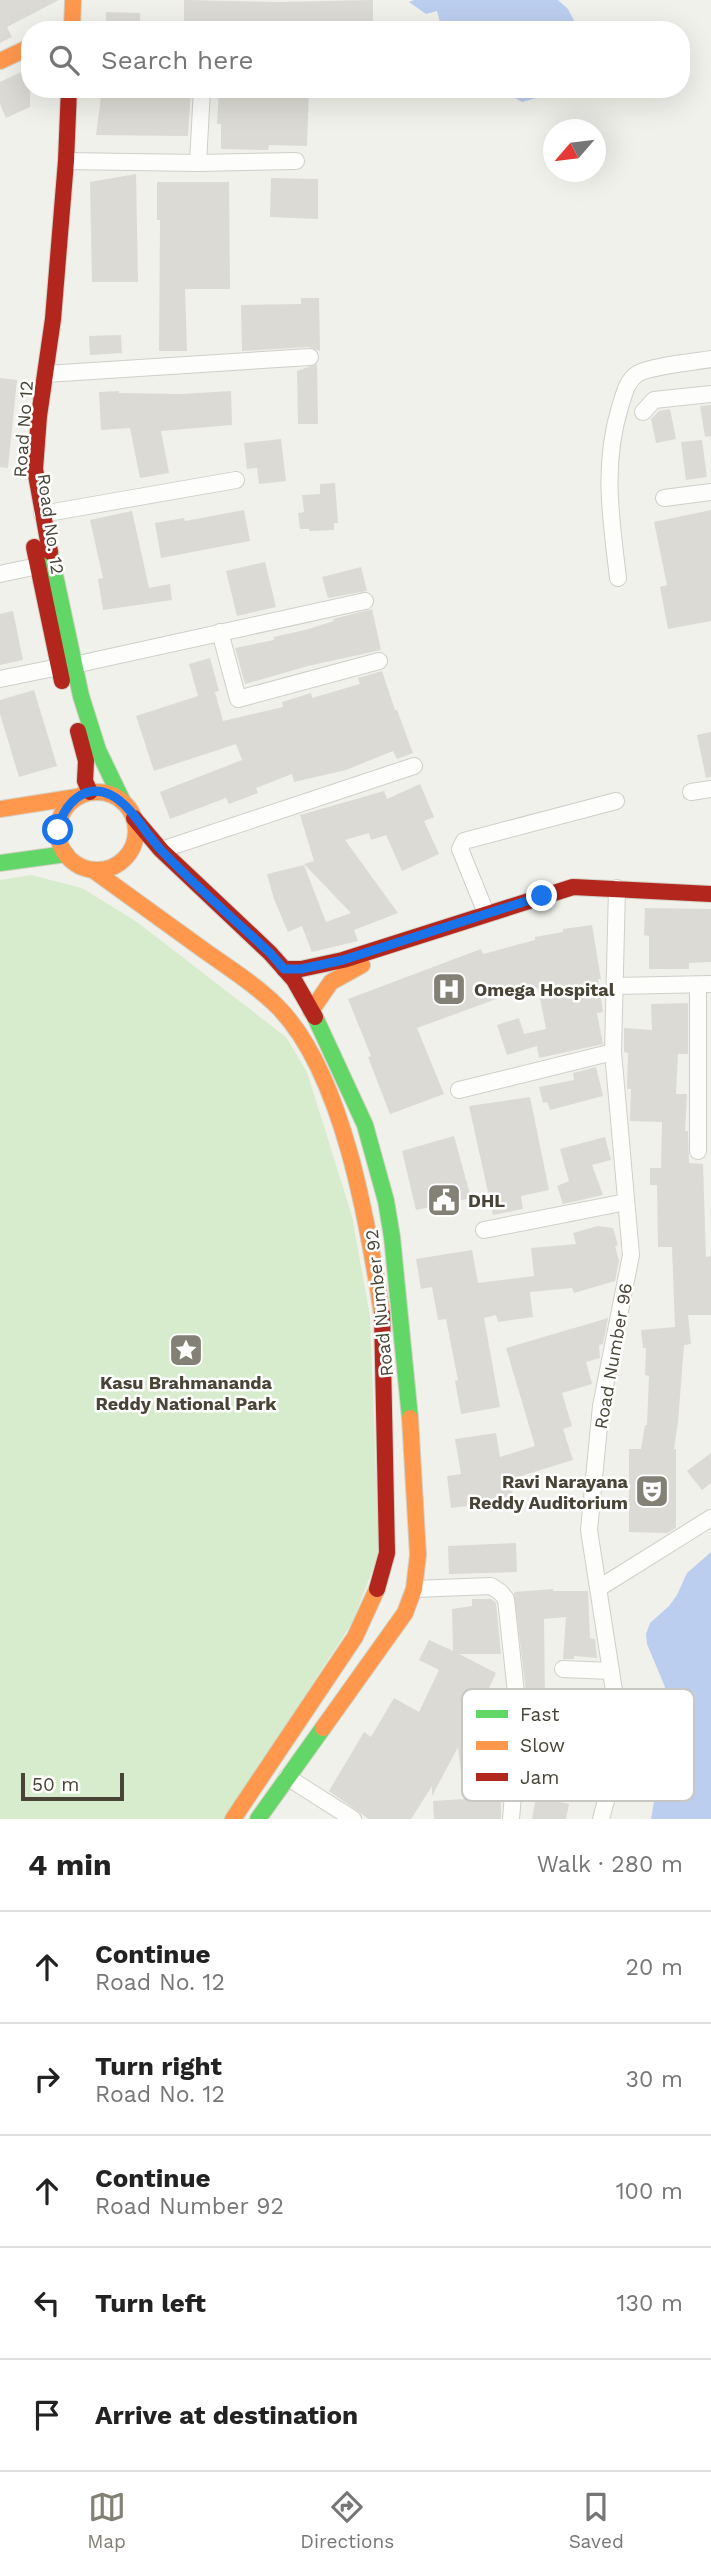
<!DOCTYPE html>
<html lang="en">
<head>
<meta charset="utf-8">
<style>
  body { margin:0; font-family:"Work Sans",sans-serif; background:#f6f6f6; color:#222 }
  .compass { position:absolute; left:543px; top:119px; width:63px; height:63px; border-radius:50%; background:#fff; box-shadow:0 7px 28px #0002; rotate:242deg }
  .scale { position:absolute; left:21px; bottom:18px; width:103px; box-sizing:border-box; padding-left:7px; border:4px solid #484537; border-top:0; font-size:19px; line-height:24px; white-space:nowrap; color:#484537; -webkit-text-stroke:5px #fff; paint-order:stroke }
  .stop { position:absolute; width:21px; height:21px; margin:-16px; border:5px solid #1a73e8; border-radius:50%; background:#fff }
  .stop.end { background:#1a73e8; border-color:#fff; box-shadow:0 2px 7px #0008 }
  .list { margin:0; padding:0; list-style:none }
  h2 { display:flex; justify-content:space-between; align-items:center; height:91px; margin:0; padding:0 28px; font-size:30px }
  h2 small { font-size:23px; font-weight:400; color:#767676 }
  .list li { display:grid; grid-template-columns:46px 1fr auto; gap:21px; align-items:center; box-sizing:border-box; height:112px; padding:0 28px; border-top:2px solid #e0e0e0 }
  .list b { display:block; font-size:26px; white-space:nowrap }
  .list p { margin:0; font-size:23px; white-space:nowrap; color:#767676 }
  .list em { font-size:23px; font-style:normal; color:#767676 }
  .icon { flex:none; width:38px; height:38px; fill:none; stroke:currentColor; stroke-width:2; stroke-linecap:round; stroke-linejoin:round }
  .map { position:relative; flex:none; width:711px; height:1819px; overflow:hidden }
  .search { position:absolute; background:#fff; box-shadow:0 7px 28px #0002; left:21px; right:21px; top:21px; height:77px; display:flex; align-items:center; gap:18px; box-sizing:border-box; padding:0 24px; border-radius:28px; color:#767676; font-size:26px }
  .sheet { height:651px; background:#fff }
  nav { display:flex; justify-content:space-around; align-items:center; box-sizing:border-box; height:98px; border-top:2px solid #e0e0e0; background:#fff; font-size:19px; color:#767676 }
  nav a { display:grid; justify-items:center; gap:4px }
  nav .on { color:#838176 }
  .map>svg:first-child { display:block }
  .green { fill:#d7eccc }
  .water { fill:#bcceef }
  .building { fill:#dbdad4 }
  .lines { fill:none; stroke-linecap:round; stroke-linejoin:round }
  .street-casing { stroke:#cfcfc9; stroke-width:18 }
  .fast-casing { stroke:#d2d1c4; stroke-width:18 }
  .slow-casing { stroke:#d2d1c4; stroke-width:18 }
  .jam-casing { stroke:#d2d1c4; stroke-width:18 }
  .street { stroke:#fdfdfc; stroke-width:16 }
  .fast { stroke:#63d668; stroke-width:16 }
  .slow { stroke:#ff974d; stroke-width:16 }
  .jam { stroke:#b3261e; stroke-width:16 }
  .route { stroke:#1a73e8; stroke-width:9 }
  .labels { text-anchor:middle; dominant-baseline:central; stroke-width:5; stroke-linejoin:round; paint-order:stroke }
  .street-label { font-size:18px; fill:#484537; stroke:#fff }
  .poi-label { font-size:18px; font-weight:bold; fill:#484537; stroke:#fff; text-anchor:start }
  .key { fill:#fff; stroke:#c8c7c3; stroke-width:2 }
  .key-label { font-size:19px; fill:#484537 }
</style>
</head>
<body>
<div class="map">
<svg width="711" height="1819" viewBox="0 0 711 1819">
  <rect width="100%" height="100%" fill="#f1f1ec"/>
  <path class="green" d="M31,875l51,13 55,34 149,115 21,35 45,144 18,100 9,237 -27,70 -127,196h-225v-939z"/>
  <g class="water">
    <path d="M414,0h144l10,9 11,21h-137l-5,-19 -11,3 -17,-12z"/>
    <path d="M507,89h38l-5,8 -18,5 -10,-6z"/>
    <path d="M711,1552v267h-60l17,-98 -3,-34 -18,-43 -1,-10 4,-11 19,-17 8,-11 10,-22z"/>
  </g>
  <g class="building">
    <path d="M0,0h59l-52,27 5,10 -12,6z"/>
    <path d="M184,0l94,2 95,-2v27l-107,-2v3l-27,-4 -55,1z"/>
    <path d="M106,12l34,1v17h-34z"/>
    <path d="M30,68v39l-24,11 -6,-14v-22z"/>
    <path d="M102,89h89l-3,47 -92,-1z"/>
    <path d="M219,89h90l-2,57 -38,-1 -1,5 -47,-1v-25h-4z"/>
    <path d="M136,174l2,108h-46l-2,-100z"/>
    <path d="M271,178l47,1v40l-48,-2z"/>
    <path d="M157,182h72l1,107h-45l2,62h-28l1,-131h-3z"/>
    <path d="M301,298h18l1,53 -11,-4 -67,4 -1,-46 60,-1z"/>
    <path d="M121,335l1,18 -32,2 -1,-19z"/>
    <path d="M317,364l1,60h-20l-1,-53z"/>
    <path d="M0,378l17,2 -9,88 -8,-1z"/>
    <path d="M119,391v2l61,1 51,-3 1,34 -71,6 8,42 -29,5 -10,-50 -29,2 -2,-38z"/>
    <path d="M711,405v31l-6,1 -5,-31z"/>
    <path d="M670,409l6,30 -20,4 -5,-24 8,-8z"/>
    <path d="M281,439l5,42 -27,3 -2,-16 -10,1 -3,-26z"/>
    <path d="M702,440l5,37 -21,3 -5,-38z"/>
    <path d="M335,483l3,40h-4v7l-25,1v-2h-9l-2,-16 6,-1 -2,-17 18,-1v-10z"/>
    <path d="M244,510l6,31 -89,17 -6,-35 29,-5 1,3z"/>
    <path d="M711,510v111l-43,8 -8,-42 7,-2 -13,-63z"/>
    <path d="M132,511l17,77 21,-4 2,16 -69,10 -5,-31 5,-1 -13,-58z"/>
    <path d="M265,562l11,45 -39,9 -11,-45z"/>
    <path d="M361,567l6,24 -39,7 -6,-21z"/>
    <path d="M372,609l9,41 -73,16 -63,18 -10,-36 39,-8v-3l35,-8 25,-8 -1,-2z"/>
    <path d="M13,611l10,49 -23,5v-51z"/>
    <path d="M210,658l9,33 -4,1 8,29 60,-14 -1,-5 29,-9 1,5 48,-14 -2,-6 24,-7 13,39h2l16,43 -16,6 -4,-8 -47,19 -52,12 -2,-8 -36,14 2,5 -29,11 -3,-6 -56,21 -10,-27 82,-32 -6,-16 -82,27 -18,-55 62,-20 -9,-32z"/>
    <path d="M34,690l23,76 -38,11 -19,-63v-14z"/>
    <path d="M711,732v45l-5,1 -9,-43z"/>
    <path d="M420,784l14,33 -10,4 15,33 -37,17 -16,-36 -15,5 -2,-7 -24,7 53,73 -44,17 4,11 -46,11 -10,-26 -14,6 -14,-33 -7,-25 37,-9 22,57 25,-9 -47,-49 10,-3 -14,-46 84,-24 3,8z"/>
    <path d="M645,908l66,1v53l-22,1v6h-40v-33l-5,-1z"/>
    <path d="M592,925l9,54h-3l5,33 -6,1 6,31 -64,14 -2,-12 -30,9 -10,-30 22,-7 5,16 22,-5 -8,-41 -25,5 -96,35 27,66 -54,20 -22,-57 3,-1 -23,-57 133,-50 2,5 52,-14v-3l28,-5v-3z"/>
    <path d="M688,1003v51h-10l-2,40h11l-2,37h3l1,32 14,1 3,93 5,-1v59h-23l3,29 -7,1 -6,77 -4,27h2v79l-9,5 -38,-1v-83h12l4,-24h2l2,-49 -4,-1 1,-27h-3l-2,-18 34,-3 -3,-80h-14l-1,-62h-7v-17h11l1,-46 -32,-1 1,-32h-4l1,-36 -4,-1v-24l28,2 -1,-26z"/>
    <path d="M596,1067l7,29 -53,14 -3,-8 -4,1 -4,-16 35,-7 -1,-7z"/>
    <path d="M530,1097l19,93 -28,6 2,13 -30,6 -24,-109z"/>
    <path d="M454,1136l17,62 -55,12 -14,-59z"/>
    <path d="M605,1137l6,23 -19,5 11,30 -40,9 -6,-18 12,-5 -9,-32z"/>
    <path d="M598,1226l15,2 5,17 -3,1 4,15 -4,20 -41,12 -2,-5 -42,4 3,25 -35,5 -2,-7 -12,3 16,89 -39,7 -6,-33 3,-1 -12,-61 -8,1 -6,-33 -11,2 -5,-30 56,-9 6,33 56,-7 -3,-28 45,-4 -3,-11z"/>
    <path d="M608,1318l-5,26 -4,1 1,13 -14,4 6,22 -30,9 10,33 -9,3 10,31 -62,19 2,17 -46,6v4l-16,2 -4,-32 14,-2 -6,-35 41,-6 4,24 35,-11 -29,-98z"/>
    <path d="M711,1453v30l-9,7 -15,-19z"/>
    <path d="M516,1543l1,29 -68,2 -1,-28z"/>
    <path d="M553,1589v2h35l2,47 5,1 2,19 -23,-2v3h-11l3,-42 -22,2 1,81h-18l-13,-108z"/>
    <path d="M472,1599h19l5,4 5,51h-42l37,19 -12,26 4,2 -19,43 26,-3 6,61v17h-67l-1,-18 31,-2 -6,-52 -26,49v-10l-21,33h-42l-40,-28 35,-59 7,5 23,-39 25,14 20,-42 -20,-10 10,-20 24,11 -1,-42 20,-3z"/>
    <path d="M536,1797l33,7 -3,15h-34z"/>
  </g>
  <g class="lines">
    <g class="street-casing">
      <g id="street">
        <path d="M66,161l132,2 98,-2"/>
        <path d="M198,163l4,-74"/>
        <path d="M46,374l264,-17"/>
        <path d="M643,412l11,-12 57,-6"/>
        <path d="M664,498l47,-6"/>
        <path d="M42,514l194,-34"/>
        <path d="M0,574l38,-8"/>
        <path d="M618,578c-7,-60 -16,-112 2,-171 4,-12 6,-25 17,-33 12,-8 57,-12 74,-15"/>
        <path d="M220,632l18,67 141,-38"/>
        <path d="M74,665l291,-64"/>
        <path d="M0,679l59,-12"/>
        <path d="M691,792l20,-3"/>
        <path d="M161,850l253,-84"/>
        <path d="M486,913l-26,-64 4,-8 152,-40"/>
        <path d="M698,985v166"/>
        <path d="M615,986l96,-2"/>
        <path d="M459,1090l154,-38"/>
        <path d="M484,1230l142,-28"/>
        <path d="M599,1588l112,-70"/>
        <path d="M414,1589l77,-3 9,6 6,7 10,94v65l-5,61"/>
        <path d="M563,1669l48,2"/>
        <path d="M287,1777l66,42"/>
        <path d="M601,1819l21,-77 -33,-212 12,-124 30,-151 -18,-203 4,-164"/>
      </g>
    </g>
    <g class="fast-casing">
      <g id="fast">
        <path d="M50,552l31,144 17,54 25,52"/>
        <path d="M0,863l66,-9"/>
        <path d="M315,1017l50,108 21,76 6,36 18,181"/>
        <path d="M258,1819l65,-91"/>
      </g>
    </g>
    <g class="slow-casing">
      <g id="slow">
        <path d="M72,30l1,-30"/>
        <path d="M0,61l30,-14"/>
        <circle cx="97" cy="831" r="39"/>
        <path d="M0,809l77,-12"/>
        <path d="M93,870c37,27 75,54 112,81 24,17 51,34 72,55 66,66 91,218 105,308"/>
        <path d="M311,1011l20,-29 31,-17"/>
        <path d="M323,1728l82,-115 9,-24 4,-34 -8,-137"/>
        <path d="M233,1819l122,-182 22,-48"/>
      </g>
    </g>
    <g class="jam-casing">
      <g id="jam">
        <path d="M34,547l28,134"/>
        <path d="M50,552l-15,-83 4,-53 14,-97 13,-158 3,-72"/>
        <path d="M78,731l8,30 -1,20 5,11"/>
        <path d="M134,818l27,32 109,103 24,27 21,37"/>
        <path d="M284,969h17l42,-9 230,-73 138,7"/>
        <path d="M377,1589l10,-36 -5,-239"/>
      </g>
    </g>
    <use href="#street" class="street"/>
    <use href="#fast" class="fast"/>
    <use href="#slow" class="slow"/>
    <use href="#jam" class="jam"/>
  </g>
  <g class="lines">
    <path class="route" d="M58,830c5,-25 26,-48 53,-35 20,10 34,38 50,55 34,36 73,69 109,103l14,16h17l42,-9 199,-64"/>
  </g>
  <defs>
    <g id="hospital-square" transform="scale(1.75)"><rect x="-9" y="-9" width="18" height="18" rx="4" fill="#838176" stroke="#fff"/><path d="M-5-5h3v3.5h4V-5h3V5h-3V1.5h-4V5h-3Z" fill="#fff"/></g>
    <g id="civic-square" transform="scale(1.75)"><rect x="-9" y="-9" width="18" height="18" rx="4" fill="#838176" stroke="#fff"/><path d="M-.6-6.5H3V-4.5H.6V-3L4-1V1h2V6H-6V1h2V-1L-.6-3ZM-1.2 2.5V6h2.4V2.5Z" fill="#fff"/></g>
    <g id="sight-square" transform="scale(1.75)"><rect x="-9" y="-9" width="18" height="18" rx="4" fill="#838176" stroke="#fff"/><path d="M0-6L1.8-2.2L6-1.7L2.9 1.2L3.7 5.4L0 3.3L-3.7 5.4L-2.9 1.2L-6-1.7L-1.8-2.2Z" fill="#fff"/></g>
    <g id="theatre-square" transform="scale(1.75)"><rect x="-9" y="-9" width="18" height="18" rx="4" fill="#838176" stroke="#fff"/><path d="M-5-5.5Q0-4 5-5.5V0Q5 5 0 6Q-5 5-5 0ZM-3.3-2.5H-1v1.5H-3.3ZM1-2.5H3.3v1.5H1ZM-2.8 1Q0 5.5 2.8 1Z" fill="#fff"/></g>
  </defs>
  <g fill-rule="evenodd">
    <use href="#hospital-square" x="449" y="989"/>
    <use href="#civic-square" x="444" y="1200"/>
    <use href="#sight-square" x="186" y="1350"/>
    <use href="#theatre-square" x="652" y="1491"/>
  </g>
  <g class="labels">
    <g class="street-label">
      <text transform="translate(23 429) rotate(-86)">Road No 12</text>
      <text transform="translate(51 524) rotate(82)">Road No. 12</text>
      <text transform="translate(379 1303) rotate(-96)">Road Number 92</text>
      <text transform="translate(613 1356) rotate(-80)">Road Number 96</text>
    </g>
    <g class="poi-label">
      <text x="474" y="989">Omega Hospital</text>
      <text x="468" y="1200">DHL</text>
      <text x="186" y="1382" text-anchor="middle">Kasu Brahmananda<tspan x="186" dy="21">Reddy National Park</tspan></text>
      <text x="628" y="1481" text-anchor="end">Ravi Narayana<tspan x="628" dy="21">Reddy Auditorium</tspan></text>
    </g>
  </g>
  <rect x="462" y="1689" width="232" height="112" rx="10" class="key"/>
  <rect x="476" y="1710" width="32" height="8" fill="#63d668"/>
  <rect x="476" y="1741" width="32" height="9" fill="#ff974d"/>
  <rect x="476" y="1773" width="32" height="8" fill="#b3261e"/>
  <g class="key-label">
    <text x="520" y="1721">Fast</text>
    <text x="520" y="1752">Slow</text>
    <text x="520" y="1784">Jam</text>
  </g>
</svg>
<svg class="compass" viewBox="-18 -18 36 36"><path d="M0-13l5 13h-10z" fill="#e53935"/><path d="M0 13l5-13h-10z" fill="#767676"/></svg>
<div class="scale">50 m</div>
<div class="stop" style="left:58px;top:830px"></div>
<div class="stop end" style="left:542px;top:896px"></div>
<div class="search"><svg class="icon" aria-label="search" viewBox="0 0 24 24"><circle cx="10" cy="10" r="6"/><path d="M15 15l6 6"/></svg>Search here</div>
</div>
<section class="sheet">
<h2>4 min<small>Walk · 280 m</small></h2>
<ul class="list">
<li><svg class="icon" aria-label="ahead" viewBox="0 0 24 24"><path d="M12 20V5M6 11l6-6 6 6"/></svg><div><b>Continue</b><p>Road No. 12</p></div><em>20 m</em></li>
<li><svg class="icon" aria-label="right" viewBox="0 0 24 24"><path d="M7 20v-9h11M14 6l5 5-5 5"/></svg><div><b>Turn right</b><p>Road No. 12</p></div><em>30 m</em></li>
<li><svg class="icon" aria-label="ahead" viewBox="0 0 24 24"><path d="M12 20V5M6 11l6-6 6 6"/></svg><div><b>Continue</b><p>Road Number 92</p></div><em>100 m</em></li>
<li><svg class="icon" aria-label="left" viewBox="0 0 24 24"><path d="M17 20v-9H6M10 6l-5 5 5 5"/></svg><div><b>Turn left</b></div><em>130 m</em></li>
<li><svg class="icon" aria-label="arrive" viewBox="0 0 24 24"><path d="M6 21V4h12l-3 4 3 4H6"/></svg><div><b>Arrive at destination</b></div></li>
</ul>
</section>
<nav>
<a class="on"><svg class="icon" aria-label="map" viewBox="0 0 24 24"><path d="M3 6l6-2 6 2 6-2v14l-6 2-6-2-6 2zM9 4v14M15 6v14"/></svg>Map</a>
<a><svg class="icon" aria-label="directions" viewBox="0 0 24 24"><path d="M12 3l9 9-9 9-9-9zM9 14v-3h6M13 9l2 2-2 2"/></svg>Directions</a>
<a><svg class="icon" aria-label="saved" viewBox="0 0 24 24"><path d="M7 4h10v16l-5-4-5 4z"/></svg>Saved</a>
</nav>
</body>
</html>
